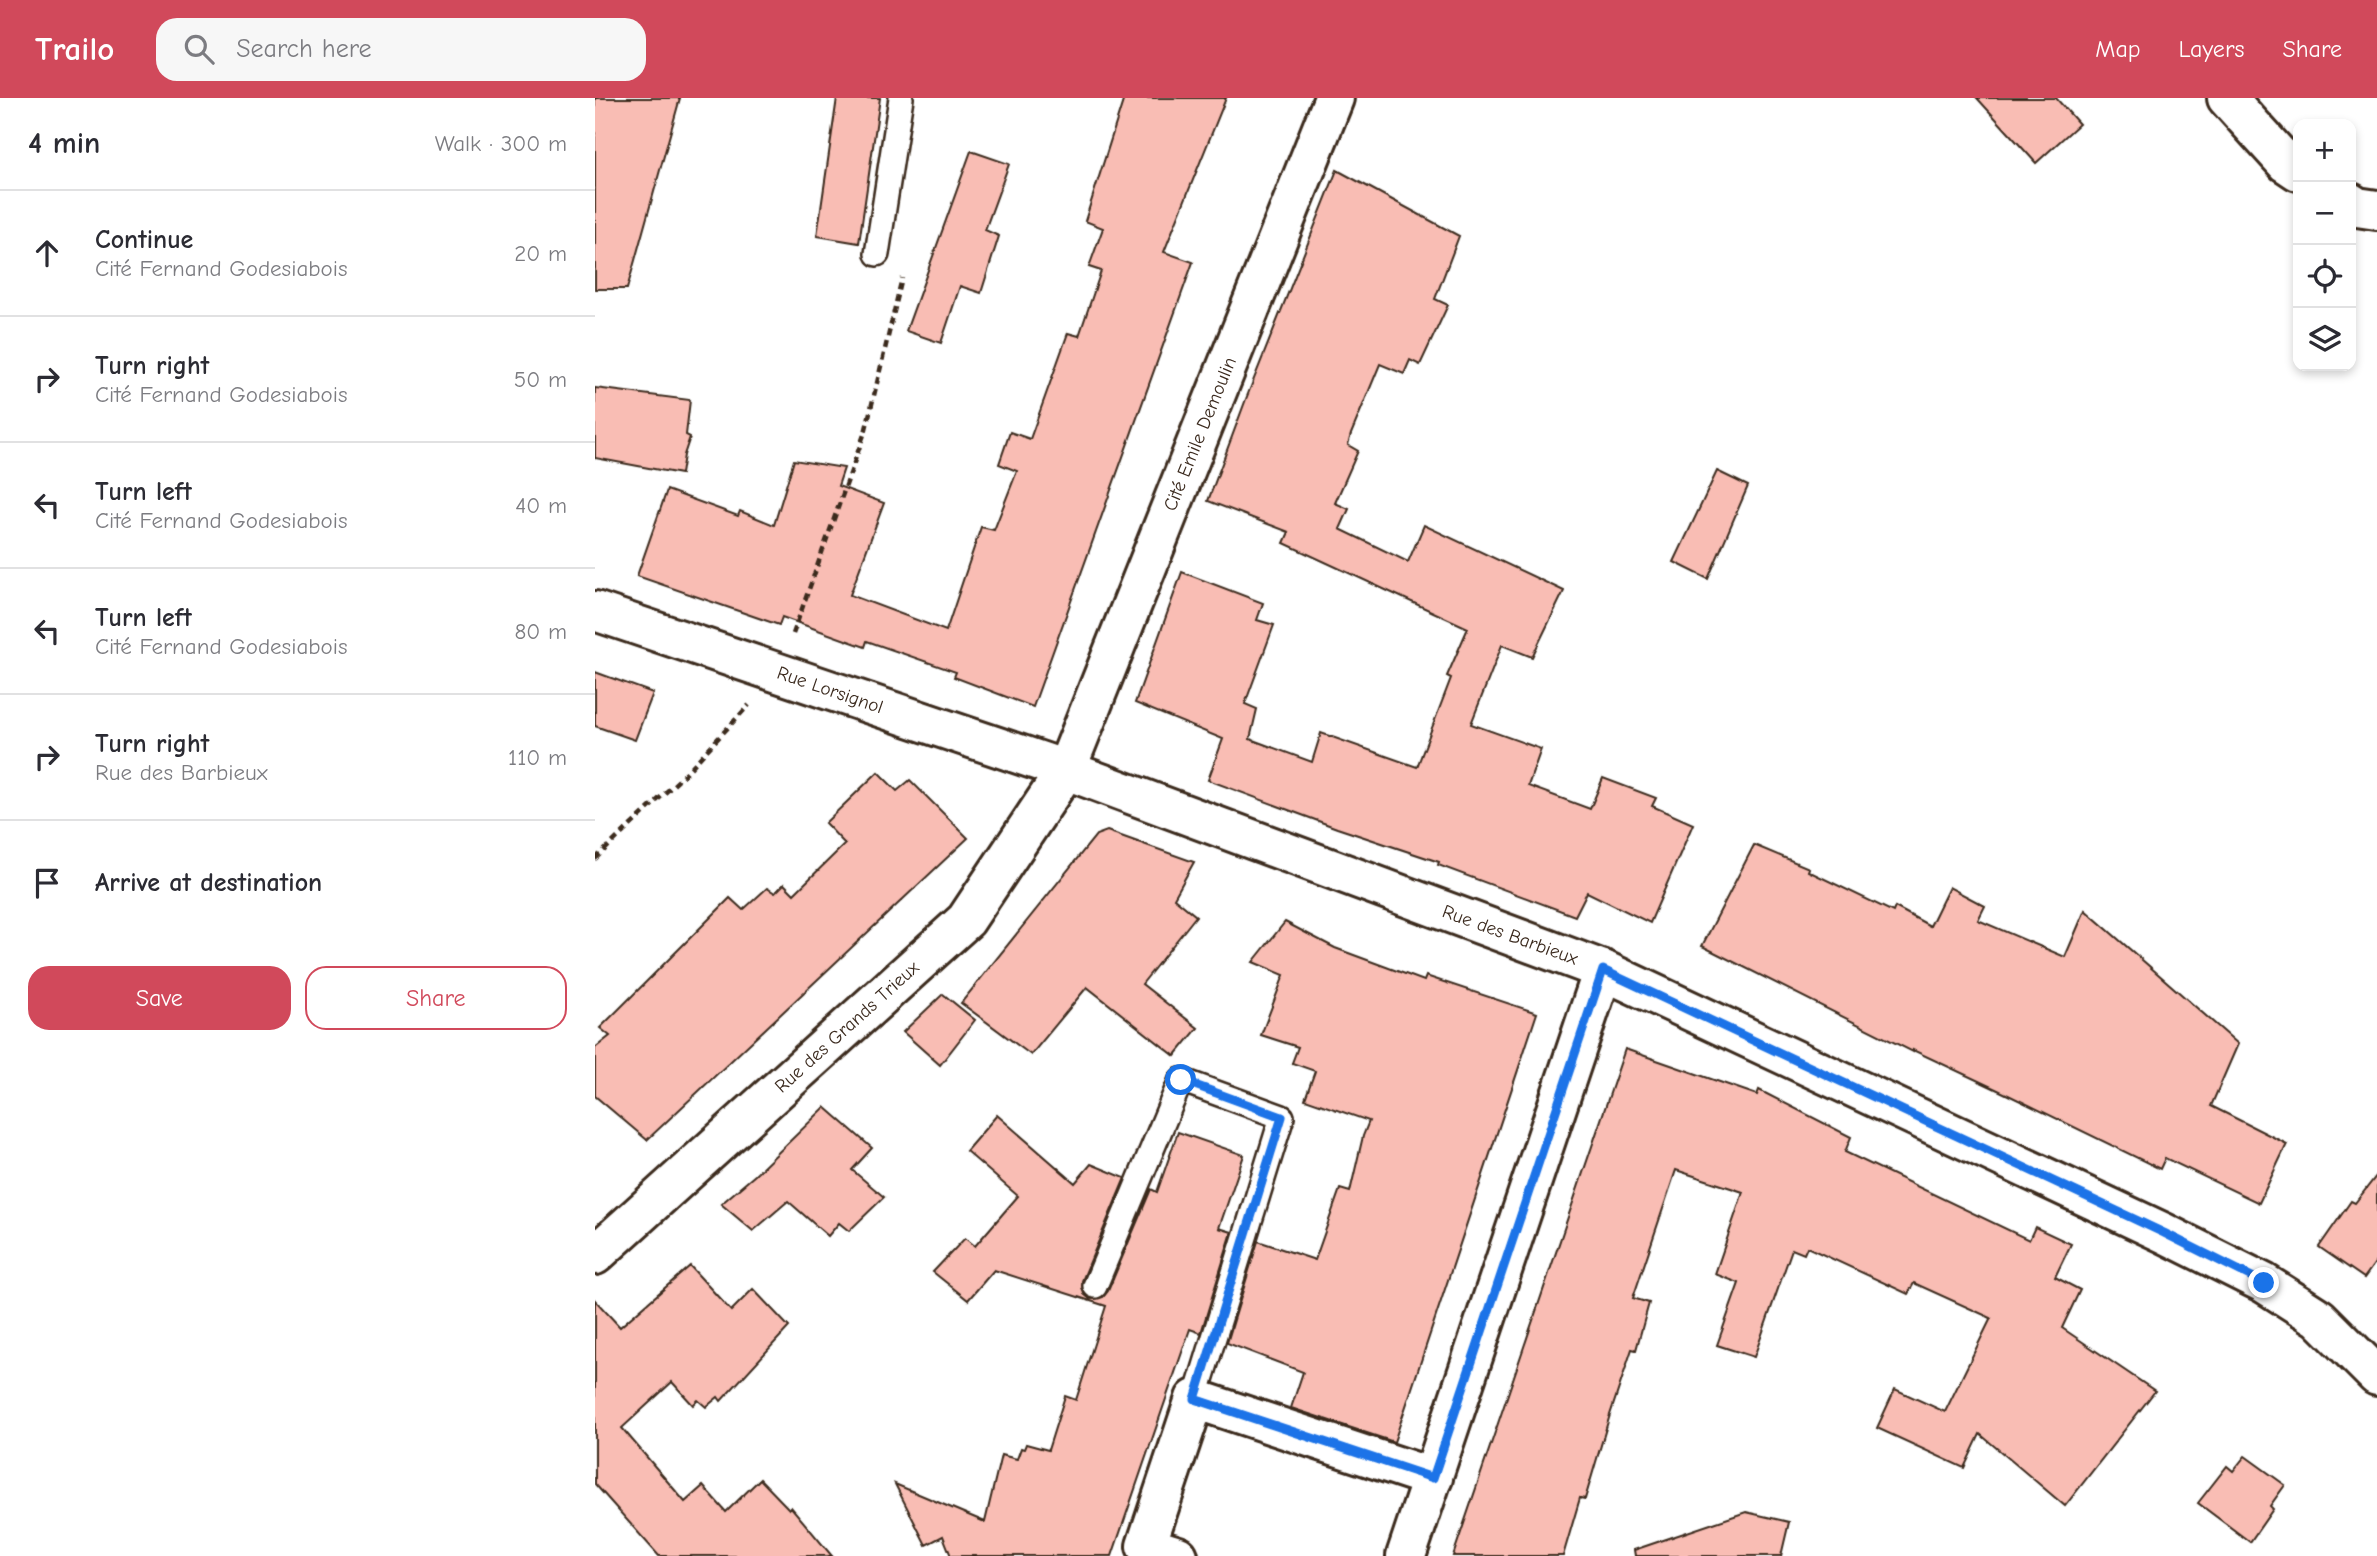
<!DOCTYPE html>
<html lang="en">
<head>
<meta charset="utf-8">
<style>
  body { margin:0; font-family:"Comic Neue",sans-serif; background:#f7f7f7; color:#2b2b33 }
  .controls { position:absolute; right:21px; top:21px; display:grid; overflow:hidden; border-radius:14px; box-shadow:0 4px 10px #0003 }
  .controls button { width:63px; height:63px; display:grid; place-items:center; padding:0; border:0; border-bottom:2px solid #e1e1e2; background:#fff; color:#2b2b33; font:35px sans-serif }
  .stop { position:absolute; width:21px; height:21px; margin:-16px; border:5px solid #1a73e8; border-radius:50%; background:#fff }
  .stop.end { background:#1a73e8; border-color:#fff; box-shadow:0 2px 7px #0008 }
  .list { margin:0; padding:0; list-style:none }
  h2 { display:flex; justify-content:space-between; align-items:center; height:91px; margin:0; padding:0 28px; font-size:30px }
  h2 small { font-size:23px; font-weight:400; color:#7c7c81 }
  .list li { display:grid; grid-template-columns:46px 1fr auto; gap:21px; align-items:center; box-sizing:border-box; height:126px; padding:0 28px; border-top:2px solid #e1e1e2 }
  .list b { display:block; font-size:26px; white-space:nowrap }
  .list p { margin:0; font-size:23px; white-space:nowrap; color:#7c7c81 }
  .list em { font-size:23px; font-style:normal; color:#7c7c81 }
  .actions { display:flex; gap:14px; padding:21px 28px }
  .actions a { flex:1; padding:16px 0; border:2px solid #d1495b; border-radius:21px; text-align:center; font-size:24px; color:#d1495b }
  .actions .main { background:#d1495b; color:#fff }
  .icon { flex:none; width:38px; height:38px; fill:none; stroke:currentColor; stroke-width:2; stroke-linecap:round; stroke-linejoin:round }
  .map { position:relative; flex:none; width:1782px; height:1458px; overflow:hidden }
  header { display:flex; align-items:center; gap:42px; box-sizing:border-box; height:98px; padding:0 35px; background:#d1495b; color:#fff }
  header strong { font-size:33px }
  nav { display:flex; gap:38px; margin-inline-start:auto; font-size:24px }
  .search { width:490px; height:63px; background:#f7f7f7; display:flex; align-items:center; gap:18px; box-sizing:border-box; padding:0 24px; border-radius:21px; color:#7c7c81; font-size:26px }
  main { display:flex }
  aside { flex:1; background:#fff }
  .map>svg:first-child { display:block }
  .building { fill:#f9bdb4; stroke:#3b2a1e; stroke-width:2 }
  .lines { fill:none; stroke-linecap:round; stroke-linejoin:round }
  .service-casing { stroke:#3b2a1e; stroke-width:28 }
  .minor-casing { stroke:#3b2a1e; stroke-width:44 }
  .path { stroke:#3b2a1e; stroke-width:4.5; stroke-dasharray:7 5; stroke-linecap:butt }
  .service { stroke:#fff; stroke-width:23 }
  .minor { stroke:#fff; stroke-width:38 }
  .route { stroke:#1a73e8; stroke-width:9 }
  .labels { text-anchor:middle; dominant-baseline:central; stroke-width:6; stroke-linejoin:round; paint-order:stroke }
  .street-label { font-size:19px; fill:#3b2a1e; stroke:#fff }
</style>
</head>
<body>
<header>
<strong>Trailo</strong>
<div class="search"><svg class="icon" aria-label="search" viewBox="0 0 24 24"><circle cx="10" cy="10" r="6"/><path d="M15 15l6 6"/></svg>Search here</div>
<nav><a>Map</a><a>Layers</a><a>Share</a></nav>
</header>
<main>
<aside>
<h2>4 min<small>Walk · 300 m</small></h2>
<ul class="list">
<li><svg class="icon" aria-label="ahead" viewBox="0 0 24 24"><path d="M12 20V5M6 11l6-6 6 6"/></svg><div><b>Continue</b><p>Cité Fernand Godesiabois</p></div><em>20 m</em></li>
<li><svg class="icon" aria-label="right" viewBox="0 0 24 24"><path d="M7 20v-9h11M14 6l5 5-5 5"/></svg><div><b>Turn right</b><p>Cité Fernand Godesiabois</p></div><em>50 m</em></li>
<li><svg class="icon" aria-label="left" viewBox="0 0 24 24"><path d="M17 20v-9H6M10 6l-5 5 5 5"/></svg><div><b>Turn left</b><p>Cité Fernand Godesiabois</p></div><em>40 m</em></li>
<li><svg class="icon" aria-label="left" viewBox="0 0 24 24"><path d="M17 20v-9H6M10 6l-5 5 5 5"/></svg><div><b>Turn left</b><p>Cité Fernand Godesiabois</p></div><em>80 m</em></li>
<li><svg class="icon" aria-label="right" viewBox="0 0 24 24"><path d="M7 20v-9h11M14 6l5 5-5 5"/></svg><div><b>Turn right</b><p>Rue des Barbieux</p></div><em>110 m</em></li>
<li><svg class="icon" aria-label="arrive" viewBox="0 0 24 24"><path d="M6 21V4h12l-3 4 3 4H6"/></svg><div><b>Arrive at destination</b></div></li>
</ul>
<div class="actions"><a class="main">Save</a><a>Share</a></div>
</aside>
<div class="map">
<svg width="1782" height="1458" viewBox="0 0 1782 1458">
  <rect width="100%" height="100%" fill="#fff"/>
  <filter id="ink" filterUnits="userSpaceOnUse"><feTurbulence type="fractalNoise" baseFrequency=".0143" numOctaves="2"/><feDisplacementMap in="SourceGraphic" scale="14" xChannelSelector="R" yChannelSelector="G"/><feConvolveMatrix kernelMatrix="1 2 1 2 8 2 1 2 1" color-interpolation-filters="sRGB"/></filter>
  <g filter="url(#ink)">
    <g class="building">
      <path d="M0,0h85l-53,191h-32z"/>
      <path d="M242,0h43l-21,145 -42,-7z"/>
      <path d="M529,0h102l-62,154 29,10 -160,445 -79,-30 2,-5 -89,-31 -2,6 -83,-30 -3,8 -142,-49 30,-86 71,26 2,-5 34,14 20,-65 50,8 -6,18 46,17 -34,92 96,36 35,-104 13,3 23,-59 -18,-7 11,-32 20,7 38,-106 11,3 22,-65 -12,-4 14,-39 -18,-7z"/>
      <path d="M1382,0h79l23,26 -43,39z"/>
      <path d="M376,53l38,13 -24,66 14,6 -18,57 -21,-7 -19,57 -35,-12z"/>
      <path d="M742,72l122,66 -24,63 13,6 -28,60 -10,-5 -6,14 -24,-10 -29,70 -3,11 10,6 -23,52 14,6 -9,20 68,33 16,-37 140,66 -32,66 -30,-12 -31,79 70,25 -13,37 62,23 13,-31 53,20 -4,8 41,18 -43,99 -63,-31 -12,24 -137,-51 1,-3 -102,-34 -129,-48 15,-41 -88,-36 47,-131 81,31 -6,17 17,5 -29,79 12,5 -7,30 62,23 9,-29 96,34 34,-89 -4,-2 21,-48 -184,-85 5,-11 -81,-31 38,-102z"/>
      <path d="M0,290l95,12 -4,35 4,2 -6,18 -3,19 -86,-16z"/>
      <path d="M1122,373l31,15 -40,93 -34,-17z"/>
      <path d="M0,574l58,21 -18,47 -40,-14z"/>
      <path d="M283,674l19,19 13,-11 58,58 -321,302 -52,-44v-48l15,-12 -10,-8 130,-130 13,12 24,-22 8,5 9,-9 10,10 51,-50 -20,-21z"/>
      <path d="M512,733l87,31 -20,36 22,18 -54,68 56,44 -23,28 -88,-69 -56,68 -70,-52 135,-168z"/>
      <path d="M1159,747l55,23 -1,3 85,41 2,-5 35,19 19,-39 36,19 -7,14 87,37 20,-47 153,134 -27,62 76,38 -28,59 -94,-45 -5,11 -160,-78 -87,-41v2l-211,-106z"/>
      <path d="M690,824l50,26 89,33 2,-5 111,37 -143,429 -103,-34 12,-36 -76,-29 31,-102 57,19 25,-71 10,3 13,-56 6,-15 -64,-22 10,-28 -23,-8 6,-16 -37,-12 23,-60 -31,-13z"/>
      <path d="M348,896l32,26 -35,45 -37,-33z"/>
      <path d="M1030,951l132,46 2,-5 92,47 -6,15 184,88 6,-13 36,17 -16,33 25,13 -18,38 93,63 -90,115 -85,-72 -16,34 -87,-40 18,-39 50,23 46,-94 -77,-35 -6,11 -101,-47 -3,7 -12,-5 -38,108 -37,-12 22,-62 -24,-9 28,-82 -67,-22 -43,128 16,5 -13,47 -4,-1 -23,69 -24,81 -5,-1 -17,58h-110z"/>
      <path d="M230,1009l47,41 -20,22 32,27 -35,34 -10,-8 -11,13 -40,-35 -35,30 -32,-27 34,-29z"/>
      <path d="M402,1017l78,68 16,-19 34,14 -43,103 2,13 6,5 13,-2 5,-6 43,-102 6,3 21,-60 66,23 -25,73 13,4 -31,101 -11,-4 -78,227h-161l-8,-20 -17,9 -31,-61 90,38 16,-67 16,4 4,-11 3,1 2,-5 22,6 17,-54 11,4 30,-94 -112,-36 -26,30 -35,-28 32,-34 10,8 43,-50 -52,-45z"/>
      <path d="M1782,1077v85l-13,18 -45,-31 32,-46 4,2z"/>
      <path d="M95,1168l41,45 22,-22 36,38 -68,74 -3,-4 -12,10 -8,-7 -5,5 -21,-23 -50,46 63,74 18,-16 23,26 34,-33 29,30 2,-2 41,49h-173l-64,-72v-184l25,27z"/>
      <path d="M1650,1358l40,29 -15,21 3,3 -23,33 -52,-39 29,-37 6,5z"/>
      <path d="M1151,1414l43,10 -8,34h-146l-1,-6z"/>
    </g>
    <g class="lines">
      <g class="service-casing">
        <g id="service">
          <path d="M282,156l24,-156"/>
          <path d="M500,1188l86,-206 101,37 -87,282"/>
        </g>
      </g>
      <g class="minor-casing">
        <g id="minor">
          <path d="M1632,0l59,65 12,8"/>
          <path d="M1756,105l6,4 20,3"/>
          <path d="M0,513l471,159 537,200 561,263 100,50 55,35 58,58"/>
          <path d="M0,1157l371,-335 100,-150 268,-672"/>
          <path d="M583,1458l-32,-10 49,-147 238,79"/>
          <path d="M811,1458l197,-586"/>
        </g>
      </g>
      <g class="path">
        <path d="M198,536l73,-205 36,-151"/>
        <path d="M0,761l87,-82 67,-72"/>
      </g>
      <use href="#service" class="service"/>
      <use href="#minor" class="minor"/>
    </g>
  </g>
  <g class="lines" filter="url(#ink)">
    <path class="route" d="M586,982l101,37 -87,282 238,79 170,-508 561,263 100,50"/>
  </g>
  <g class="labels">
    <g class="street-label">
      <text transform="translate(605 336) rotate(-68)">Cité Emile Demoulin</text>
      <text transform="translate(235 592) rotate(19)">Rue Lorsignol</text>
      <text transform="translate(915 837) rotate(20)">Rue des Barbieux</text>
      <text transform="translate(252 929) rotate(-42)">Rue des Grands Trieux</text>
    </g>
  </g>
</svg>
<div class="controls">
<button>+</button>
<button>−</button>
<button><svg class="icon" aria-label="locate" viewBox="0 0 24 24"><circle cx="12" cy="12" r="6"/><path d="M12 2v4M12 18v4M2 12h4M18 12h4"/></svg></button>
<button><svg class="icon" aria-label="layers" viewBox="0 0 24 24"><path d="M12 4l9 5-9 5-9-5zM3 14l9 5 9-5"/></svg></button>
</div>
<div class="stop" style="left:586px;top:982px"></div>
<div class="stop end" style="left:1669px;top:1185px"></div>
</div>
</main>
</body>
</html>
